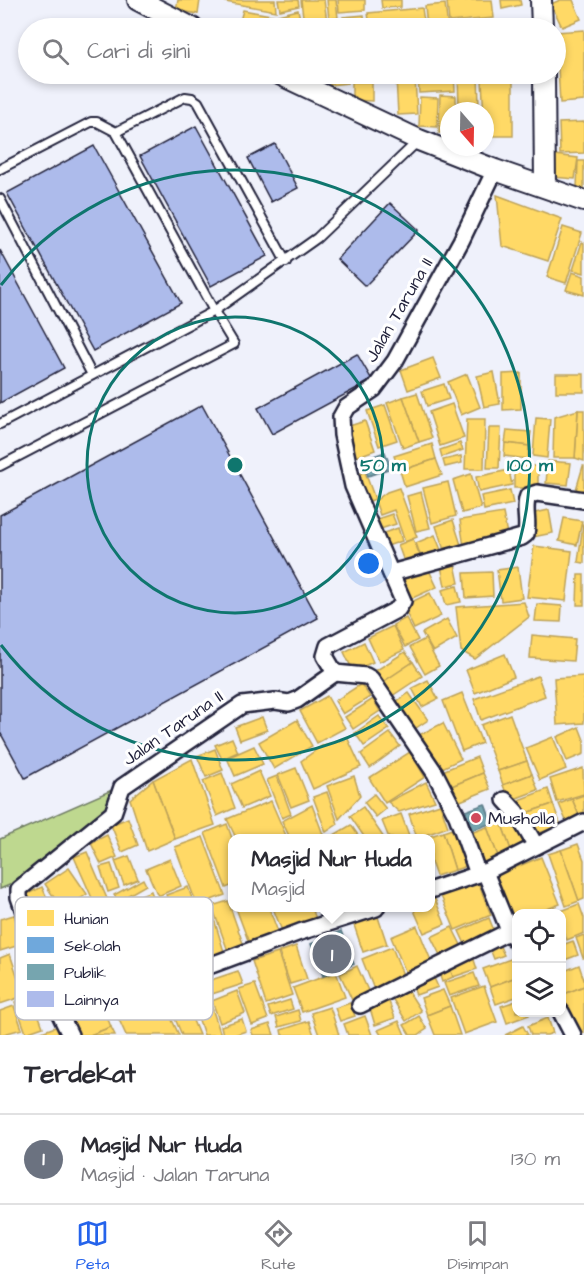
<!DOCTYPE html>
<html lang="id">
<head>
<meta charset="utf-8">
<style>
  body { margin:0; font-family:"Architects Daughter",sans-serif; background:#f7f7f7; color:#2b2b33 }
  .controls { position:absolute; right:18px; bottom:18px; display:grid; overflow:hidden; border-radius:12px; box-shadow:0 3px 9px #0003 }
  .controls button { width:54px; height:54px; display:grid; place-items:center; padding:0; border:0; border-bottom:2px solid #e1e1e2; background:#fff; color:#2b2b33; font:30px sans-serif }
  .compass { position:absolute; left:440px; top:102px; width:54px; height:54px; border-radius:50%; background:#fff; box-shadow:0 3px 9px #0003; rotate:160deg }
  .you { position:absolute; left:369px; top:564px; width:21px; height:21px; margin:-15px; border:4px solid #fff; border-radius:50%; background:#1a73e8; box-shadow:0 0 0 9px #1a73e833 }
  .badge { display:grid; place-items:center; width:39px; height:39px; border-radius:50%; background:#2563eb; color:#fff; font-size:20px; font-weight:700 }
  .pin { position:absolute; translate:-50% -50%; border:3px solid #fff; box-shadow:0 2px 6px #0006 }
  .popup { position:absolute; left:228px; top:834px; width:207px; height:78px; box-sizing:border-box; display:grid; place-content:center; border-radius:12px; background:#fff; filter:drop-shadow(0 2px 4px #0005); font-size:20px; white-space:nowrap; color:#7c7c81 }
  .popup b { font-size:22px; color:#2b2b33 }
  .popup::after { content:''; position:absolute; left:50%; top:100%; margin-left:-12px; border:12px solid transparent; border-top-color:#fff }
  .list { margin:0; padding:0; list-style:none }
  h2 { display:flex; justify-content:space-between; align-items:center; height:78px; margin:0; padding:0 24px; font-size:26px }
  h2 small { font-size:20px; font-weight:400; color:#7c7c81 }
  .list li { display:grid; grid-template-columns:39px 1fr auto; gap:18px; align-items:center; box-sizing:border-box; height:90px; padding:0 24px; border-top:2px solid #e1e1e2 }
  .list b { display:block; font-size:22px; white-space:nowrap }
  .list p { margin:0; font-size:20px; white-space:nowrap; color:#7c7c81 }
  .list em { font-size:20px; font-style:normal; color:#7c7c81 }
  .icon { flex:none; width:33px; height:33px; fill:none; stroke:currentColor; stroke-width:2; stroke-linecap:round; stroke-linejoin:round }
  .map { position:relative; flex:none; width:584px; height:1035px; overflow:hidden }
  .search { position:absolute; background:#fff; box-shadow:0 3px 9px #0003; left:18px; right:18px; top:18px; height:66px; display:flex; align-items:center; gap:15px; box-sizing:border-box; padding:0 21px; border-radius:33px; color:#7c7c81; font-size:22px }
  .sheet { height:168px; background:#fff }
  nav { display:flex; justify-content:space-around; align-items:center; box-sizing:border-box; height:84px; border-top:2px solid #e1e1e2; background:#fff; font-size:16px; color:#7c7c81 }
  nav a { display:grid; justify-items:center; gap:3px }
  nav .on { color:#2563eb }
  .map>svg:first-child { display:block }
  .green { fill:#bed88f; stroke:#707d65; stroke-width:1.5 }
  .homes { fill:#ffd966; stroke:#bda259; stroke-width:1.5 }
  .public { fill:#76a5af; stroke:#5d7e8c; stroke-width:1.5 }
  .building { fill:#adbbeb; stroke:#22223b; stroke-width:1.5 }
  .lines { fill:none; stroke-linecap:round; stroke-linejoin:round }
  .service-casing { stroke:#22223b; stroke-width:12 }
  .minor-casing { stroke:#22223b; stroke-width:20 }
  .tertiary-casing { stroke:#22223b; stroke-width:24 }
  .service { stroke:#fff; stroke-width:8 }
  .minor { stroke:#fff; stroke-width:15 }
  .tertiary { stroke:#fff; stroke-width:20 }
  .ring { fill:none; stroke:#0f766e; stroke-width:3 }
  .poi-dot { fill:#d1495b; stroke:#fff; stroke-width:2 }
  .labels { text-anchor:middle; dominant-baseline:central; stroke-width:6; stroke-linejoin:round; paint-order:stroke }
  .street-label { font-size:18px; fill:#22223b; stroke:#fff }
  .poi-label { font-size:18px; fill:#22223b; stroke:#fff; text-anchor:start }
  .key { fill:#fff; stroke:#bdbdc4; stroke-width:1.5 }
  .key-label { font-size:16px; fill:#22223b }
  .centre { fill:#0f766e; stroke:#fff; stroke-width:3 }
  .ring-label { font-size:18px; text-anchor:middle; font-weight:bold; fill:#0f766e; stroke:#fff; stroke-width:6; stroke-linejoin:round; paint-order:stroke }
</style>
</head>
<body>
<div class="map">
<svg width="584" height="1035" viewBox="0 0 584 1035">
  <rect width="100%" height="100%" fill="#eff1fb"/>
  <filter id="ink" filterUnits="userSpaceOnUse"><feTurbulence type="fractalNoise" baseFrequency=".0167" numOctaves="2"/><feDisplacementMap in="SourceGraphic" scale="12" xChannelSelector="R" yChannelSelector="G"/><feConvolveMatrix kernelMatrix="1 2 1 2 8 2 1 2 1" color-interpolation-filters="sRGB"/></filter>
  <g filter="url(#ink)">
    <path class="green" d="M114,789l-7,24 -88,68 -19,8v-50z"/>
    <g class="homes">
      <path d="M178,0h22l-2,14 -22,-4z"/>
      <path d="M226,0h49l1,11 -50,-9z"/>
      <path d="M278,0h20l1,6 -19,4z"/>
      <path d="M301,0h23l3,22 -23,3z"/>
      <path d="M327,0h9l2,18 -9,1z"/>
      <path d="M338,0h27v10l-26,2z"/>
      <path d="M381,0h20v7l-19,1z"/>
      <path d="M471,0h21l2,18 -45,4 -2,-20z"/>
      <path d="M501,0h19l1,5 -19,4z"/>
      <path d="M560,0h13l8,19 -19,8 -11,-23z"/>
      <path d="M445,4l3,24h-21l-2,-22z"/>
      <path d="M422,8l2,14 -54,5 -2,-14z"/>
      <path d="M243,10l33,6 1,12h-39z"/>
      <path d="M298,10l4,17 -21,1 -3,-13z"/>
      <path d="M364,15l1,13h-21l-1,-11z"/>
      <path d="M519,23l1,5h-24v-1z"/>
      <path d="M584,30v71l-24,2 -4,-71z"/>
      <path d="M328,74h19l1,9 -18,2z"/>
      <path d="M348,74h22v3l-21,2z"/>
      <path d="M454,74l1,17 -36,2 -1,-18z"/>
      <path d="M458,74h20l1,32 -20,1z"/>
      <path d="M396,77h19l2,37 -19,1z"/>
      <path d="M482,80h31v56h-28z"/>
      <path d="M352,82h20v19l-20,-1z"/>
      <path d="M440,95l16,1v15h-7v22h-10z"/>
      <path d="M420,97l18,1 -1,29 -18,-1z"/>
      <path d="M584,122v31l-24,1 -1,-31z"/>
      <path d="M555,155l23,3 -3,21 -22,-2z"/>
      <path d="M578,161h6v27h-7z"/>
      <path d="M497,195l65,24 -14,42 -46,-15z"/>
      <path d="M563,227l19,6 -16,50 -19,-6z"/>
      <path d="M582,242l2,1v30l-11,-3z"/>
      <path d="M572,272l12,4v19l-18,-5z"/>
      <path d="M433,358l8,20 -33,12 -7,-20z"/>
      <path d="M494,372l6,32 -16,3 -7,-31z"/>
      <path d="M521,373v36l-18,1v-36z"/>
      <path d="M467,374l13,33 -19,8 -13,-33z"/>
      <rect x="556" y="374" width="28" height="18"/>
      <path d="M444,384l5,15 -22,7 -5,-15z"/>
      <path d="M417,393l15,45 -13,4 -16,-45z"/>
      <path d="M403,397l16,45 -16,6 -16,-45z"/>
      <path d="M452,404l12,34 -24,8 -11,-34z"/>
      <path d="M385,405l12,35 -18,6 -12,-35z"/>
      <path d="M578,410h6v51l-9,-3z"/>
      <path d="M578,410l-3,48h-22l1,-41z"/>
      <path d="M536,418l14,1 -3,39 -14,-2z"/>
      <path d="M467,419h18l-1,50h-19z"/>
      <path d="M365,421l10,29 -22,8 -10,-30z"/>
      <path d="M489,428h12l-2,40h-12z"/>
      <path d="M507,430l24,2 -2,14 -24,-3z"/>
      <path d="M460,443l3,7 -21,7 -2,-7z"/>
      <path d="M505,443l24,3 -1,13 -24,-3z"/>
      <path d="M432,444l4,15 -36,12 -6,-15z"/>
      <path d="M461,456l1,7 -17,4 -2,-7z"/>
      <path d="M436,459l6,16 -37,12 -5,-16z"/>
      <path d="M548,461l23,2 -3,22 -22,-2z"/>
      <rect x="514" y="466" width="24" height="22"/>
      <path d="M583,466h1v30l-9,-3z"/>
      <path d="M509,470l3,15 -33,7 -3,-15z"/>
      <path d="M365,472l10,27 -13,5 -9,-28z"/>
      <path d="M471,474l10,34 -19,5 -9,-33z"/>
      <path d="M448,482l8,34 -24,7 -9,-35z"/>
      <path d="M399,488l18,49 -12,5 -11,-32 -14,5 -5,-14 12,-9z"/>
      <path d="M510,490l3,14 -29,6 -3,-14z"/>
      <path d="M421,492l9,36 -14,3 -9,-35z"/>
      <path d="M549,510l4,23 -25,5 2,-24z"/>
      <path d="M503,513l5,27 -44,7 -4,-27z"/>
      <path d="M392,514l4,10 -22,7 -3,-10z"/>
      <path d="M564,518l18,3 -5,24 -18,-4z"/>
      <path d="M453,520l10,31 -17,5 -10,-30z"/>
      <path d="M583,524h1v39l-6,-1z"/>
      <path d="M398,528l4,13 -18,6 -6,-12z"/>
      <path d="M435,535l8,20 -20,8 -7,-20z"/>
      <path d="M413,539l9,21 -16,7 -8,-22z"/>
      <path d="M534,546l38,5 -6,50 -39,-4z"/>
      <path d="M455,564l4,19 -14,3 -4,-20z"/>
      <path d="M427,566l10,21 -31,14 -9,-21z"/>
      <path d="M518,567l4,31 -21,3 -4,-31z"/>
      <path d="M492,572l1,24 -27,2 -2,-25z"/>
      <path d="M578,575h6v30h-7z"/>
      <path d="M457,586l4,16 -15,3 -4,-15z"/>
      <path d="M430,593l11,23 -27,13 -11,-23z"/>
      <path d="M524,602l5,15 -54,42 -14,-8 -5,-44z"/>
      <path d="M537,604l25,2 -1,16 -26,-1z"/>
      <path d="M406,618l12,22 -13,7 -12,-22z"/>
      <path d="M447,619l10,19 -24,14 -11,-19z"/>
      <path d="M393,626l11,24 -25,12 -11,-24z"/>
      <path d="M532,635l43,4 -2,22 -43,-3z"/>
      <path d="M425,639l14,27 -14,8 -15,-27z"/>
      <path d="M364,642l9,20 -20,9 -9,-19z"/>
      <path d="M405,652l8,10 -33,22 -8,-11z"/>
      <path d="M505,654l9,23 -39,16 -9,-23z"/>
      <path d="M413,662l9,14 -33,22 -9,-14z"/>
      <path d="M538,676l7,20 -64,24 -7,-21z"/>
      <path d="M584,676v47l-27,2 -3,-47z"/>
      <path d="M428,680l10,19 -16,8 -10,-19z"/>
      <path d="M361,684l9,13 -27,17 -8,-13z"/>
      <path d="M409,693l19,27 -15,10 -19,-27z"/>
      <path d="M462,693l20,50 -20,8 -19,-50z"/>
      <path d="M327,696l18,32 -28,15 -17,-32z"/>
      <path d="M373,699l7,12 -27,18 -8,-12z"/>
      <path d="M510,714l17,47 -29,10 -17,-46z"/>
      <path d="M379,716l10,13 -25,17 -9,-13z"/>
      <path d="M262,717l5,13 -27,10 -5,-13z"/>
      <path d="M297,720l15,26 -38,23 -15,-27z"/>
      <path d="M443,723l18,36 -25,12 -17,-36z"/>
      <path d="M579,727l5,13v14l-17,7 -10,-24z"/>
      <path d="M390,733l10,13 -30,22 -9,-14z"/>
      <path d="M553,737l13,32 -26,11 -14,-32z"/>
      <path d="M232,738l6,14 -16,7 -7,-14z"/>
      <path d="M348,739l13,28 -48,22 -12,-28 22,-16z"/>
      <path d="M254,746l9,18 -28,12 -8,-18z"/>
      <path d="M215,749l8,21 -17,7 -9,-21z"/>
      <path d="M410,752l15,25 -40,26 -16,-25z"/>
      <path d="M477,757l6,16 -36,15 -7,-16z"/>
      <path d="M192,759l23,66 -40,14 -22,-59z"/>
      <path d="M527,761l5,13 -29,11 -5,-14z"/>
      <path d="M296,768l13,32 -18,7 -13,-32z"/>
      <path d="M583,768l1,26 -27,8 -7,-23z"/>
      <path d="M259,771l11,25 -28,12 -11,-24z"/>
      <path d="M222,773l13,35 -18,8 -14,-35z"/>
      <path d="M483,773l7,16 -37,15 -6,-16z"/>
      <path d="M532,774l6,16 -29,11 -6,-16z"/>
      <path d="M277,776l14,38 -9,4 -15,-38z"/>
      <path d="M354,776l6,20 -21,23 -12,-33z"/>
      <path d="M153,780l22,59 -28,12 -17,-52z"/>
      <path d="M426,782l9,19 -36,11 -11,-10z"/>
      <path d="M548,789l5,15 -30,10 -10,-12z"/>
      <path d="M327,792l11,32 -12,8 -13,-35z"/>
      <path d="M374,794l12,15 -10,8 -12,-15z"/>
      <path d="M584,795v22l-4,1 -8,-19z"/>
      <path d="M572,799l8,19 -13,5 -8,-19z"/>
      <path d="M271,801l16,37h-51l-9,-19z"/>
      <path d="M440,804l8,23 -31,11 -8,-24z"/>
      <path d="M553,804l8,22 -28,9 -10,-21z"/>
      <path d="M312,805l12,32 -34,1 -8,-17z"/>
      <path d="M363,807l21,31h-19l-15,-22z"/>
      <path d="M401,814l9,24h-21l-7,-17z"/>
      <path d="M516,817l11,31 -15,5 -11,-31z"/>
      <path d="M128,818l10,27 -16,7 -11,-27z"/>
      <path d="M501,822l11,31 -13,6 -12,-32z"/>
      <path d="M227,824l6,17v44l-7,3 -21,-55z"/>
      <path d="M351,825l9,13h-31z"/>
      <path d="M487,827l12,32 -19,7 -12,-32z"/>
      <path d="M455,828l12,38 -12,4 -12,-38z"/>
      <path d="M443,832l12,38 -19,6 -5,-14v-24h-7z"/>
      <path d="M107,835l10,22 -16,7 -10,-21z"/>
      <path d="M203,837l22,58 -28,10 -22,-58z"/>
      <path d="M578,844l6,16v39l-5,2 -18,-51z"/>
      <path d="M561,850l18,51 -13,5 -18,-52z"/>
      <path d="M87,852l21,49 -12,6 -22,-50z"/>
      <path d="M129,856l9,23 -14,6 -9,-24z"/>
      <path d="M541,857l19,47 -26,10h-18v7l-6,2 -18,-46z"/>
      <path d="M170,859l11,27 -23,10 -12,-27z"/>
      <path d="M111,864l8,24 -11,4 -8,-25z"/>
      <path d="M69,868l18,26 -24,17 -18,-27z"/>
      <path d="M143,879l3,6 -28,16 -4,-6z"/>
      <path d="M477,880l14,35 -36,15 -14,-34z"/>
      <path d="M42,887l11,24 -19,9 -11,-24z"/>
      <path d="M188,887l6,17 -22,7 -6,-16z"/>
      <path d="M151,891l4,11 -27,11 -5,-11z"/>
      <path d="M431,894h2l12,30 -21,9 -11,-25h18z"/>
      <path d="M228,901l17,48 -16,5 -17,-48z"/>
      <path d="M167,903l4,12 -27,9 -4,-12z"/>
      <path d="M579,904l5,14v15l-17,7 -5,-14v-12l-6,-1z"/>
      <path d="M122,907l7,22 -15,5 -7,-22z"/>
      <path d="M236,908h33l9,24 -29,11z"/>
      <path d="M273,908h39l4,11 -34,12z"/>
      <path d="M211,909l14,46 -29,10 -15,-46z"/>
      <path d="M83,911l8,22 -47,17 -8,-22z"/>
      <path d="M107,912l7,22 -19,6 -7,-22z"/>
      <path d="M14,915l9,29 -23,7v-32z"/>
      <path d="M378,917l9,27 -24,8 -9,-27z"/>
      <path d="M489,918l6,15 -29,13 -7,-15z"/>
      <path d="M181,919l15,46 -19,6 -14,-46z"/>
      <path d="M163,925l14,46 -20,6 -15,-46z"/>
      <path d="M417,926l15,37 -26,10 -15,-36z"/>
      <path d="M452,927l10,20 -21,10 -10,-20z"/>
      <path d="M142,931l15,46 -25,8 -14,-46z"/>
      <path d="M584,935v23h-1l-7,-20z"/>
      <path d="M118,939l14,46 -24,7 -14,-45z"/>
      <path d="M497,940l7,15 -10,4 -6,-15z"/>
      <path d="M573,941l5,14 -16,6v-16z"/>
      <path d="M87,942l8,22 -35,14 -9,-22z"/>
      <path d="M296,946l11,33 -17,5 -11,-32z"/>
      <path d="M392,947l13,33 -30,12 -13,-33z"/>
      <path d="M278,953l14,42 -26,9 -14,-43z"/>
      <path d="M10,954l14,42 -24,8v-46z"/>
      <path d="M472,954l5,15 -24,8 -5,-14z"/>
      <path d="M516,957v20l-26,10 -7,-18z"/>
      <path d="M32,963l9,25 -12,4 -8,-25z"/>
      <path d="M448,963l5,14 -11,5 -5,-15z"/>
      <path d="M95,964l9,24 -36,13 -8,-23z"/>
      <path d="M579,965l5,15v6l-22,9v-23z"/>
      <path d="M357,966l13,29 -17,7 -13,-28z"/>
      <path d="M238,971l5,13 -31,10 -4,-13z"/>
      <path d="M336,972l9,25 -43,15 -9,-24z"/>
      <path d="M474,973l5,13 -30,10 -5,-13z"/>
      <path d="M516,977v20l-20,7 -6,-17z"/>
      <path d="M434,978l4,9 -22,8 -3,-8z"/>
      <path d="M204,984l17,51h-17l-15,-45z"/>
      <path d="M255,984l13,35 -16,6 -13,-36z"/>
      <path d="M484,986l13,36 -33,12 -13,-36z"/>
      <path d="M584,986v47l-4,2 -18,-29v-11z"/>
      <path d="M407,989l14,22 -15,10 -14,-23z"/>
      <path d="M443,990l7,16 -23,9 -6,-17z"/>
      <path d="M237,991l8,22 -25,10 -8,-22z"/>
      <path d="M159,992l20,43h-53l-10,-22z"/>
      <path d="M182,994l17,41h-17l-15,-35z"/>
      <path d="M32,997l11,30 -17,6 -11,-31z"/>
      <path d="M388,999l7,19 -20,7 -6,-20z"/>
      <path d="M290,1000l3,9 -22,7 -3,-9z"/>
      <path d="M516,1001v11h12l1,3 -22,8 -6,-17z"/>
      <path d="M350,1003l5,13 -15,5 -5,-13z"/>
      <path d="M14,1006l8,23 -22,6v-24z"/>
      <path d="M103,1006l8,21 -21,8h-16l-6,-15z"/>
      <path d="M450,1006l10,29h-25l-8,-20z"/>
      <path d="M330,1007l9,28h-20l-8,-22z"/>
      <path d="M298,1010l3,11 -22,6 -3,-10z"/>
      <path d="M365,1016l7,19h-24l-4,-11z"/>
      <path d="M419,1016l8,13 -9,6h-8l-6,-10z"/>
      <path d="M548,1018l5,15 -6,2h-16l-3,-9z"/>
      <path d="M242,1019l4,12 -12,4h-11l-2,-9z"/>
      <path d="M309,1021l5,14h-32l-1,-5z"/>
      <path d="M399,1021l6,14h-24l-3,-5z"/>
      <path d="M270,1024l4,11h-21l-2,-5z"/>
      <path d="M58,1026l3,9h-21l-1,-2z"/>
      <path d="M523,1026l5,9h-23z"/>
      <path d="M111,1027l4,8h-25z"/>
    </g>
    <g class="public">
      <path d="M385,452l6,16 -23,8 -6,-16z"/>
      <path d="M485,804l7,19 -25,9 -7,-19z"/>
      <path d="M341,931l13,33 -31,12 -12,-32z"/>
    </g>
    <g class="building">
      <path d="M196,126l71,130 -56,30 -71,-130z"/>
      <path d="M275,144l23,44 -27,14 -23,-44z"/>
      <path d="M94,146l87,157 -88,48 -86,-158z"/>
      <path d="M390,203l29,27 -54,56 -28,-27z"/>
      <path d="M0,250l64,118 -64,35z"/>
      <path d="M357,354l15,26 -100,54 -14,-26z"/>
      <path d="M202,405l116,213 -293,160 -25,-46v-217z"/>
    </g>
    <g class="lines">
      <g class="service-casing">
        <g id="service">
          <path d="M116,132l69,-35 7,1 6,4 88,160"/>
          <path d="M0,169l91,-47h6l19,10 98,179 20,33 -234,122"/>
          <path d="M0,199l92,176"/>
          <path d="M0,424l214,-113 103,-73 101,-97"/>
        </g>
      </g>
      <g class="minor-casing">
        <g id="minor">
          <path d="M391,573l131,-36 4,-3c3,-13 -3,-26 2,-38l9,-3 47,7"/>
          <path d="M335,673l31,3 5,3 64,94 22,43 21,58"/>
          <path d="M505,800l11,12 20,34"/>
          <path d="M485,872l23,56 8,13"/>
          <path d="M431,890l54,-18 99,-50"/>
          <path d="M360,1005l150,-74"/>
          <path d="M57,1008l-38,-111v-8l94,-76 9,-26 120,-82 33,-4 14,2 8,-3 38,-27 -10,-17 3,-10 70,-37 5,-8 -50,-115 -11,-51 -1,-18 5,-9 28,-19 21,-28 66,-120 34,-71"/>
          <path d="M561,1012l12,23"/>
          <path d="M70,1035l-13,-27 133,-35 110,-41 76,-24"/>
        </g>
      </g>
      <g class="tertiary-casing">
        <g id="tertiary">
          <path d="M138,0l54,28"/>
          <path d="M541,0l1,28"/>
          <path d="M279,74l140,66 76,30 89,31"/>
          <path d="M544,74l1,112"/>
        </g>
      </g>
      <use href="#service" class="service"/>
      <use href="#minor" class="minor"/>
      <use href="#tertiary" class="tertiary"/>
    </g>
  </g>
  <g class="ring">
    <circle cx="235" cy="465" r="148"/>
    <path d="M1 285A295 295 0 1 1 1 645"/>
  </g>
  <circle class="poi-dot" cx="476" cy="818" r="6"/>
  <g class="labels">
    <g class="street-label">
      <text transform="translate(399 310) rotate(-60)">Jalan Taruna II</text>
      <text transform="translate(173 728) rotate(-35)">Jalan Taruna II</text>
    </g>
    <g class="poi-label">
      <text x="488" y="818">Musholla</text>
    </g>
  </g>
  <rect x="15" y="897" width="198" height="123" rx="9" class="key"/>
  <rect x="27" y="910" width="27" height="16" fill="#ffd966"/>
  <rect x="27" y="937" width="27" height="16" fill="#6fa8dc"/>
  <rect x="27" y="964" width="27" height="16" fill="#76a5af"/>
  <rect x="27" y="991" width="27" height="16" fill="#adbbeb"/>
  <g class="key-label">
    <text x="64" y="924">Hunian</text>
    <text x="64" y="951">Sekolah</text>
    <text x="64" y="978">Publik</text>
    <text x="64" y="1005">Lainnya</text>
  </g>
  <circle cx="235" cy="465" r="9" class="centre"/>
  <g class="ring-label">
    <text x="383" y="471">50 m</text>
    <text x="530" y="471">100 m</text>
  </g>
</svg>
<div class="controls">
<button><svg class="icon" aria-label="locate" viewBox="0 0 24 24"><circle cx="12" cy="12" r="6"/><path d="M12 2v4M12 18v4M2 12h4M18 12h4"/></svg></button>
<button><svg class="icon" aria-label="layers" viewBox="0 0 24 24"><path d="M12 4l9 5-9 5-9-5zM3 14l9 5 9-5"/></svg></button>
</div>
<svg class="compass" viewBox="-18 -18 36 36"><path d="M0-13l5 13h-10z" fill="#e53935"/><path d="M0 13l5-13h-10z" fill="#7c7c81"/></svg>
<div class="you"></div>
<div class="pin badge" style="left:332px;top:954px;background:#6b7280">1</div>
<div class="popup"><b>Masjid Nur Huda</b>Masjid</div>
<div class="search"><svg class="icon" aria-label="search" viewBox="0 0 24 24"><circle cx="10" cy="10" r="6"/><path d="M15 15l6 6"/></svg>Cari di sini</div>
</div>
<section class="sheet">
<h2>Terdekat<small></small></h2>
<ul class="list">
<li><span class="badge" style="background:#6b7280">1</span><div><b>Masjid Nur Huda</b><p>Masjid · Jalan Taruna</p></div><em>130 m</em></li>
</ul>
</section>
<nav>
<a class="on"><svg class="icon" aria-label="map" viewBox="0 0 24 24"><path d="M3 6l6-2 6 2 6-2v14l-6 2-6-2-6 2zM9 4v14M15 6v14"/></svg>Peta</a>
<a><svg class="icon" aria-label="directions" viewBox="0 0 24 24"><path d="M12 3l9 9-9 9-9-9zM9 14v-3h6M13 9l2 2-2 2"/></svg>Rute</a>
<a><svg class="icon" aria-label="saved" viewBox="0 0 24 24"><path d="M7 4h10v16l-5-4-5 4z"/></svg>Disimpan</a>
</nav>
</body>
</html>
